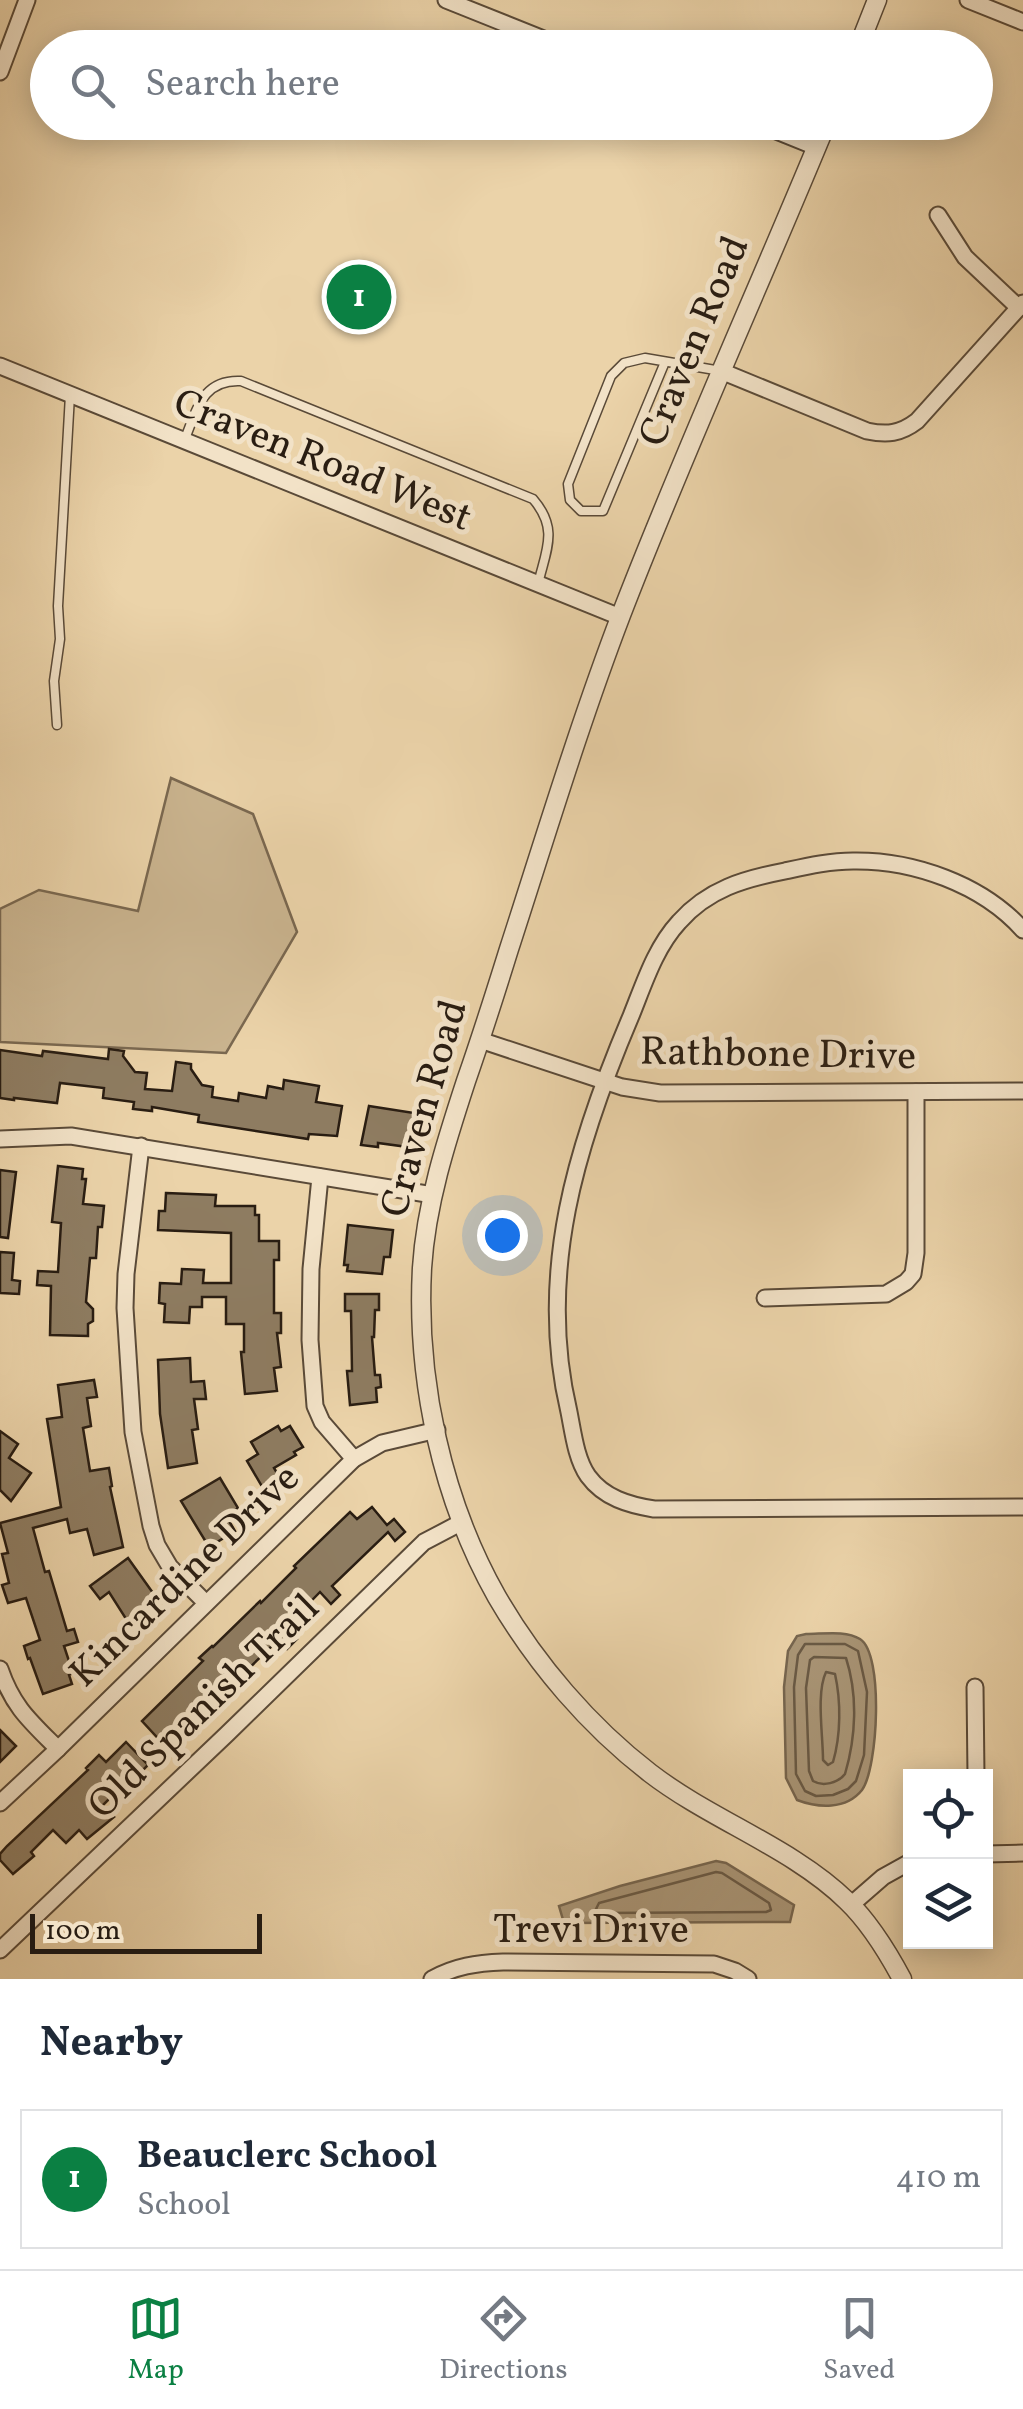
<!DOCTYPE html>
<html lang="en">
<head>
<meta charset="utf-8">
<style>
  body { margin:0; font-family:Vollkorn,serif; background:#f2f2f3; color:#1f2937 }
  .controls { position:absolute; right:30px; bottom:30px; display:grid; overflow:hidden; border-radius:0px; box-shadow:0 5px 25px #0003 }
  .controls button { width:90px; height:90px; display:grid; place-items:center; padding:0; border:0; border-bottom:2px solid #e0e1e3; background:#fff; color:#1f2937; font:50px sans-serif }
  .scale { position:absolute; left:30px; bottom:25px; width:232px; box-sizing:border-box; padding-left:10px; border:5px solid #291d12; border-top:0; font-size:28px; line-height:35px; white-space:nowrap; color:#291d12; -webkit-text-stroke:8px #f2e2c7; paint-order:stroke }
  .you { position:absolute; left:502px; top:1235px; width:35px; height:35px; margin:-25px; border:8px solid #fff; border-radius:50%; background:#1a73e8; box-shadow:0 0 0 15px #1a73e833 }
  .badge { display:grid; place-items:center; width:65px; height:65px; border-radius:50%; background:#0b8043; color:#fff; font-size:32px; font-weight:700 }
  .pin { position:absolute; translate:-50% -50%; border:5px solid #fff; box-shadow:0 2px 10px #0006 }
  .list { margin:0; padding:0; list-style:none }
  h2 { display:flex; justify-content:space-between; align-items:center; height:130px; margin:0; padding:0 40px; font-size:42px }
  h2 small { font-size:32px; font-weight:400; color:#747a83 }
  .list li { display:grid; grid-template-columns:65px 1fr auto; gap:30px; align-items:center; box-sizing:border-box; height:140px; margin:0 20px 20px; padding:0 20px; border:2px solid #e0e1e3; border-radius:0px }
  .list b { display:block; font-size:38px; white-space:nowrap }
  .list p { margin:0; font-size:32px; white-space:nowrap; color:#747a83 }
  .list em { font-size:32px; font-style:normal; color:#747a83 }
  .icon { flex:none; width:55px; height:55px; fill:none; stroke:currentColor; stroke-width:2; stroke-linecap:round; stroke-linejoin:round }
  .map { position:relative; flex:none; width:1023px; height:1979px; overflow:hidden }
  .search { position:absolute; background:#fff; box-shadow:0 5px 25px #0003; left:30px; right:30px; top:30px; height:110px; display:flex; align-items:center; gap:25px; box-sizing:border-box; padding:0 35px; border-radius:55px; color:#747a83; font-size:38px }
  .sheet { height:290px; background:#fff }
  nav { display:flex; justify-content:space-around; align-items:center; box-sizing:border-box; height:140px; border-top:2px solid #e0e1e3; background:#fff; font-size:28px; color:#747a83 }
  nav a { display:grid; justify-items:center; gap:5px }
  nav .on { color:#0b8043 }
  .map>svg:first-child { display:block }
  .green { fill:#cab48f; stroke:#7a6850; stroke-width:2.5 }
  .water { fill:#a99576; stroke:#76654e; stroke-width:2.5 }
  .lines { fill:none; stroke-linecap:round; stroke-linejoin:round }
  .shore { stroke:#695944; stroke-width:2.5 }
  .building { fill:#8e7c61; stroke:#291d12; stroke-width:2.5 }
  .service-casing { stroke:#5a4a38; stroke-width:11 }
  .minor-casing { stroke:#5a4a38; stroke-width:19 }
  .tertiary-casing { stroke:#5a4a38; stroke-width:21 }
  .service { stroke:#f2e2c7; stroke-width:8 }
  .minor { stroke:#f2e2c7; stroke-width:15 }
  .tertiary { stroke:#f2e2c7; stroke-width:18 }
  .labels { text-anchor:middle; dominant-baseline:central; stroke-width:10; stroke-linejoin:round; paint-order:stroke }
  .street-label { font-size:40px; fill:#291d12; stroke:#f2e2c7 }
</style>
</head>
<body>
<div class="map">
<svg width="1023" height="1979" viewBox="0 0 1023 1979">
  <rect width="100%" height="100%" fill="#ebd3a9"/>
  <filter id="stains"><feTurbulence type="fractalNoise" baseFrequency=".002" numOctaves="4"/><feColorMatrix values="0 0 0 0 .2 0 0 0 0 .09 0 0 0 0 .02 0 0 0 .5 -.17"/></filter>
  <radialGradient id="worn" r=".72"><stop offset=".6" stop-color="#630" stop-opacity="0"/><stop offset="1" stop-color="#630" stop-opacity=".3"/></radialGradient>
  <path class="green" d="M171,778l82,36 44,118 -71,121 -226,-11v-133l39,-19 99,21z"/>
  <g class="water">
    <path d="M806,1634c17,0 40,-4 54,5 24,15 18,129 2,151 -16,20 -44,18 -65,10l-11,-22 -2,-91 4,-36 9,-15z"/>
    <path d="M716,1861l10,2 68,42 -4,17 -226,1 -5,-17 61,-20z"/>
  </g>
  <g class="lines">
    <g class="shore">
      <path d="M845,1644l13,7 9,41 -3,63 -8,26 -8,8 -15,6 -17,1 -11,-5 -9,-17 -2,-87 4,-32 7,-11z"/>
      <path d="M814,1657l32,1c12,37 10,79 -1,116 -7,9 -22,13 -32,7l-4,-10 -3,-83 4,-28z"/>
      <path d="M826,1672l9,2c6,27 6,61 -2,88l-5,3 -5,-5c0,-25 -7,-67 3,-88z"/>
      <path d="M716,1872l6,1 47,30 2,7 -5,2 -165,1 -5,-4 3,-6z"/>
    </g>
  </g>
  <g class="building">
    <path d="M109,1049l15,2 -1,5 12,16 12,1 -2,16 27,2 4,-29 15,2v5l11,16 11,2 -1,10 26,4 1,-8 27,5 2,-12 15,3 1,-9 35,6 -3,16 26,4 -5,30 -28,-2 -1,5 -110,-17 1,-7 -47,-8v4l-19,-2 1,-7 -31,-4 1,-10 -44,-5 -3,20 -43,-5v2l-14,-2v-48l42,6 1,-5 65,8z"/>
    <path d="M369,1106l45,7 -6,34 -30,-4v4l-17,-2z"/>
    <path d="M58,1166l25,3 -1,10h4l-3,25 21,2 -2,21h-4l-2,31h-6l-4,44 7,7v12l-5,3v12l-38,-1 1,-49 -14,-1 1,-14 20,1 3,-49 -9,-1z"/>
    <path d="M0,1170l16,2 -8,66 -8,-1z"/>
    <path d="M166,1193l50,2 -1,11h40v9h4v26h20v19h-5v53h7v20h-4l4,34 -7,1 3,23 -32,3 -4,-42h3v-28h-18v-27h-24v10h-12l-1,16 -25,-1 1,-18 -6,-1 1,-20 21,1 1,-15 22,1 -1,13h28v-50l-73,-3 1,-19h6z"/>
    <path d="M348,1225l45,5 -3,27h-6l-2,17 -35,-3 1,-6h-4z"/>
    <path d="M0,1252l14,1 -2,27 8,1 -1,13 -19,-1z"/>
    <path d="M345,1294h34v16h-4l-1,27h-2l3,38h5l1,12 -5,1 1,14 -27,3 -3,-34h5l-1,-60h-6z"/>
    <path d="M190,1358l1,24 13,-1 2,18h-12l4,30 -6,1 5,33 -29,5 -8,-54 -2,-54z"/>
    <path d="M94,1380l3,17 -10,1 4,28 -8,2 7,43 19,-3 3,18 -2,1 13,60 -29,8 -7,-26 -17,4 -3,-14 -34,9 12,44 4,-1 18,60 7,-2 4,13 -14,4 9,27 -4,2 3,9 -29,10 -13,-36 -2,1 -4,-13 16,-6 -14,-42 -18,5 -6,-18 7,-2 -7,-29 6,-1 -8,-30 61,-16 -14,-88 15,-2 -4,-32z"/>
    <path d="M278,1426l3,5 9,-5 13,21 -9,5 2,3 -22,13 10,17 -17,10 -20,-34 11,-7 -7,-12z"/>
    <path d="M0,1431l18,13 -9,14 22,15 -20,28 -11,-11z"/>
    <path d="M220,1478l18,30 -12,8 9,15 -26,16 -28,-46z"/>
    <path d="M372,1507l15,18 7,-6 11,13 -10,9 -7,-9 -56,54 8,9 -9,9 -11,-12 -34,35 11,12 -10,10 -9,-9 -37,36 2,2 -15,15 4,4 -21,19 -10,-10 -28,26 4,5 -11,10 -24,-26 61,-60 -4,-3 13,-12 1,1 47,-46 1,2 35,-35 -2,-2 56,-54 7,7z"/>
    <path d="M128,1558l30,42 -30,22 -19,-30 -9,7 -10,-13z"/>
    <path d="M0,1730l16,16 -16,16z"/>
    <path d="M126,1742l22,23 -15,15 -2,-3 -29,29 12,11 -27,22 -8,-9 -13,13 -13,-13 -22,22 3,4 -21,18 -13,-14v-6l7,-8 81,-76 -2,-2 13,-13 7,7z"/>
  </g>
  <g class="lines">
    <g class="service-casing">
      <g id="service">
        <path d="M665,362l-62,149h-22l-11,-11 -2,-16 43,-108 13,-13 21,-5 76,13"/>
        <path d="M184,441c13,-31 18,-62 57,-60l292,118c26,30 13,51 5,85"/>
        <path d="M57,725l-3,-44 6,-42 -2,-33 12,-211"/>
      </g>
    </g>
    <g class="minor-casing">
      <g id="minor">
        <path d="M446,0l120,48"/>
        <path d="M968,0l55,22"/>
        <path d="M0,72l27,-72"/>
        <path d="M754,122l62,25"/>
        <path d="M938,215l27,42 54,51"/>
        <path d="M0,366l620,251"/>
        <path d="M721,371l146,60c20,4 33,3 50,-10l106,-118"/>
        <path d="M1023,930c-41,-46 -110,-70 -170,-69 -23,0 -45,5 -68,10 -41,8 -77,18 -106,51 -24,26 -35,62 -48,94 -54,127 -95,257 -62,396 4,20 7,47 19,64 16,22 41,29 66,33l369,-2"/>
        <path d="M480,1040l142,47 38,6 363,-2"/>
        <path d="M0,1139l71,-3 362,59"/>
        <path d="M141,1146l-15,128 -1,34 8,124 18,94 6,19 13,22 36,36"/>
        <path d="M320,1177l-9,92 -1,71 5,66 7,16 32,37"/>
        <path d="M765,1298l121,-4 20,-12 7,-8 3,-21v-161"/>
        <path d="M0,1669c13,38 30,52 58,80"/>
        <path d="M975,1687l1,89"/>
        <path d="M0,1803l58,-54 296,-290 28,-16 55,-13"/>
        <path d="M986,1854l37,-1"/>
        <path d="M852,1904l31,-27 27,-15"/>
        <path d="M0,1950l227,-216 197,-192 38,-20"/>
        <path d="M432,1979c23,-13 45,-16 71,-17l211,2 21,7 13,8"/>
      </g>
    </g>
    <g class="tertiary-casing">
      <g id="tertiary">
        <path d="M858,48l19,-48"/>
        <path d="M827,122c-68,165 -142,327 -206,493 -42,110 -76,223 -112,334 -14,45 -28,89 -43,132 -20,61 -40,123 -44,187 -6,112 20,232 75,329 39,67 92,129 153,176 61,47 143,75 197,128 23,22 40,50 55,78"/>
      </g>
    </g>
    <use href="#service" class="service"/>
    <use href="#minor" class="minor"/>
    <use href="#tertiary" class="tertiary"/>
  </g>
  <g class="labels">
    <g class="street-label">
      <text transform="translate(696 342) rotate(-67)">Craven Road</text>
      <text transform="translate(322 462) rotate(22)">Craven Road West</text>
      <text transform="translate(778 1056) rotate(1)">Rathbone Drive</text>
      <text transform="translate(426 1109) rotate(-74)">Craven Road</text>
      <text transform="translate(186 1577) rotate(-44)">Kincardine Drive</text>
      <text transform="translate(205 1708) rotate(-44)">Old Spanish Trail</text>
      <text x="591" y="1932">Trevi Drive</text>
    </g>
  </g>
  <rect width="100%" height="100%" filter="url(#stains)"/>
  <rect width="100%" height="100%" fill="url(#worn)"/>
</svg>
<div class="controls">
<button><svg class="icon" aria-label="locate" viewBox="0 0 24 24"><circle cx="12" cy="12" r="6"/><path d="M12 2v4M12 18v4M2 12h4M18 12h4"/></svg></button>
<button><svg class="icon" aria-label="layers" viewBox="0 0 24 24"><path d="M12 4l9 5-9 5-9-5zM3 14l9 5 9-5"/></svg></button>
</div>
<div class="scale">100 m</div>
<div class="you"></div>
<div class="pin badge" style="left:359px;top:297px">1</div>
<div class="search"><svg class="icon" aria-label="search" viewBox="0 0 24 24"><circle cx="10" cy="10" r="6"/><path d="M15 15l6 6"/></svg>Search here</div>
</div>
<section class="sheet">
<h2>Nearby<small></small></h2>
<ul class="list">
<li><span class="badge">1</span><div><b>Beauclerc School</b><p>School</p></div><em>410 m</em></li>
</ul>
</section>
<nav>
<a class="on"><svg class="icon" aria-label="map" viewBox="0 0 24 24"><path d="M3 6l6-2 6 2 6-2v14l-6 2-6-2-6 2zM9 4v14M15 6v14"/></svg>Map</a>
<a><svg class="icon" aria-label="directions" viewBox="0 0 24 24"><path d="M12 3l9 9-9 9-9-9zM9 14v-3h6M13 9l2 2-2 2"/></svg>Directions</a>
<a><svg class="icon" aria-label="saved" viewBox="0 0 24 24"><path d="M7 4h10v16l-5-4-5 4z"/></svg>Saved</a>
</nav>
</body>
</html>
